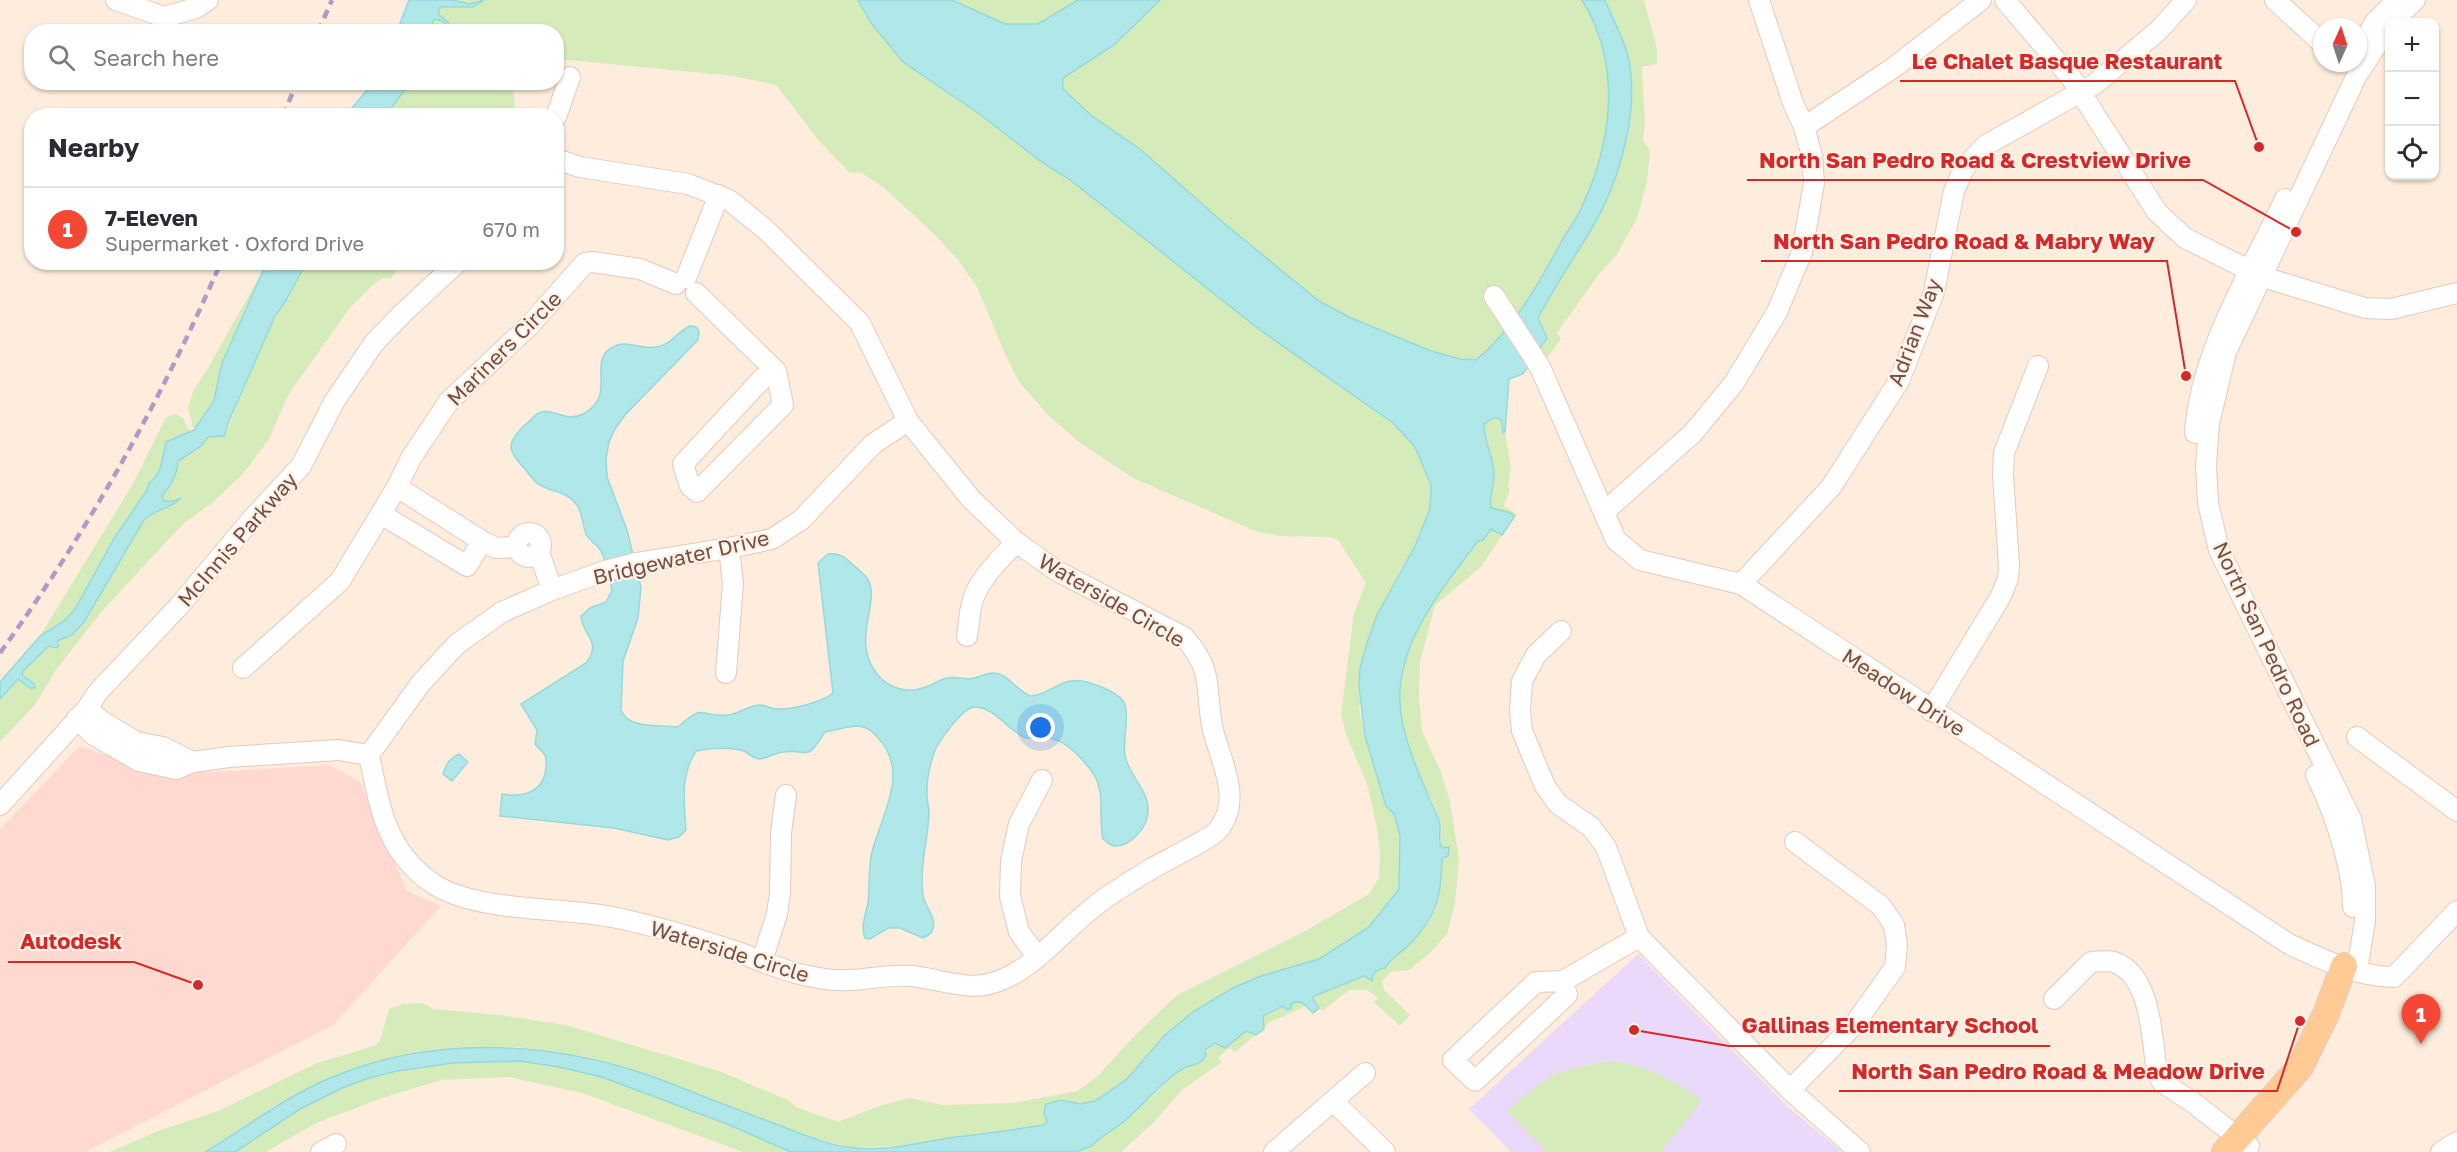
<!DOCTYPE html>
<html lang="en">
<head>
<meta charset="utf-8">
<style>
  body { margin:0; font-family:"Golos Text",sans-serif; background:#f2f2f3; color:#2b2b33 }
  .controls { position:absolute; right:18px; top:18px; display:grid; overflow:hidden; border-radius:12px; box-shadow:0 2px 4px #0004 }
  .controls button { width:54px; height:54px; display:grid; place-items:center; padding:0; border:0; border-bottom:2px solid #e1e1e2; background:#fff; color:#2b2b33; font:30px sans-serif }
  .compass { position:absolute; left:2313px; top:18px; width:54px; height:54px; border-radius:50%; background:#fff; box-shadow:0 2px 4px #0004; rotate:3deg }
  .you { position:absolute; left:1041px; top:728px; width:21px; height:21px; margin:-15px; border:4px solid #fff; border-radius:50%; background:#1a73e8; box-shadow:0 0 0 9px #1a73e833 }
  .badge { display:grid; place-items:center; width:39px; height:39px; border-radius:50%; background:#f54834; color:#fff; font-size:20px; font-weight:700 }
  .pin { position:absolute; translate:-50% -50px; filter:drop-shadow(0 2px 3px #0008) }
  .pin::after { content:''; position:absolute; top:32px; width:21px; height:18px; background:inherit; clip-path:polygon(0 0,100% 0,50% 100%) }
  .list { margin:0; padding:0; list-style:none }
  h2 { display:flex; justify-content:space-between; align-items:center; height:78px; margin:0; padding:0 24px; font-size:26px }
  h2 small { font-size:20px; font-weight:400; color:#7c7c81 }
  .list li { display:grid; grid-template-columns:39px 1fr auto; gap:18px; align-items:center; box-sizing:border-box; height:84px; padding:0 24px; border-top:2px solid #e1e1e2 }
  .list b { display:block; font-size:22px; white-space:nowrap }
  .list p { margin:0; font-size:20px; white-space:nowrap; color:#7c7c81 }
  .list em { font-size:20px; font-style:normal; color:#7c7c81 }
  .icon { flex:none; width:33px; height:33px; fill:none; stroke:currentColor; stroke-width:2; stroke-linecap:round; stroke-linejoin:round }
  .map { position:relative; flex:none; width:2457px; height:1152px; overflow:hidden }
  .search { position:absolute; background:#fff; box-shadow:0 2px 4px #0004; left:24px; top:24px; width:540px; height:66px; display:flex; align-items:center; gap:15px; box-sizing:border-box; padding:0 21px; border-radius:24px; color:#7c7c81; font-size:22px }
  .panel { position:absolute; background:#fff; box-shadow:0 2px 4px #0004; left:24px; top:108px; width:540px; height:162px; border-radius:24px }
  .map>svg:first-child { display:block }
  .commercial { fill:#ffd8d0 }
  .education { fill:#ead9fa }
  .green { fill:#d5ecba }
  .water { fill:#b0e7e9; stroke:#95d9dc; stroke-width:1.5 }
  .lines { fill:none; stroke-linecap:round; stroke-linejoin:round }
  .minor-casing { stroke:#e5c9bb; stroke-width:22 }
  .major-casing { stroke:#dbd1ce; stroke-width:28 }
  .minor { stroke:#fff; stroke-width:20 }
  .major { stroke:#ffca93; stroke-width:26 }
  .rail { stroke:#ae9bc7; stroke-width:4.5; stroke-dasharray:9 6; stroke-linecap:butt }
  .labels { text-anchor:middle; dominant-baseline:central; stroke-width:4.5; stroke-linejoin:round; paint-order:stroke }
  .street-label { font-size:21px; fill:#754f43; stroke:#fff1e5 }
  .leader { fill:none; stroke:#d62828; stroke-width:2 }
  .callout-dot { fill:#d62828; stroke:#fff1e5; stroke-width:2 }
  .callout-label { font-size:22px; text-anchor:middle; font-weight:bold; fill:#d62828; stroke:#fff1e5; stroke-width:4.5; stroke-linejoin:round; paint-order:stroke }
</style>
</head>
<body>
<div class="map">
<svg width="2457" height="1152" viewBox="0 0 2457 1152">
  <rect width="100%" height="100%" fill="#feeddc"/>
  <path class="commercial" d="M80,746l82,29 167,-10 31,17 47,109 34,15 -108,119 -248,127h-85v-323z"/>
  <path class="education" d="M1638,954l149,152 55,46h-331l-42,-43z"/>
  <g class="green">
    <path d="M442,0h416l13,23 32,39 78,53 59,46 29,18 191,151 133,94 22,23 16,38 -1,24 -15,37 -19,32 -37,129 6,29 21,70 8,8 6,22 -1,53 -29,38 -51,32 -58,17 -96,59 -38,44 -32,22 -15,3 -28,-2 -6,2 -2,9 3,8 -3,4 -135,20 -54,3 -37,-8 -178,-68 -52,-15 -70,-10 -51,1 -193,58 -27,21 -42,25h-95l48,-21 60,-20 99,-48 57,-17 6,-5 9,-32 14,-5 19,-1 11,6 67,6 66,10 153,46 69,29 8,7 42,15 41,-16 31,-8 32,7 72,-2 63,-12 21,-15 35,-39 44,-42 130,-65 62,-36 10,-16 1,-24 -3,-26 -9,-41 -22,-53 -5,-20 13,-101 12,-30 -28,-43 -10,-3 -48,-1 -25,-5 -122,-53 -54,-36 -31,-27 -29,-33 -14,-28 -28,-67 -19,-27 -23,-25 -51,-47 -22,-15 -13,-1 -30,-31 -43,-56 -42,-9 -177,-17 -1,-27 -126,-1z"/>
    <path d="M952,0h126l-40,24h-33z"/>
    <path d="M1088,0h506l33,55 -22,-55h39l13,48v16l-15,3 3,55 -2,18 7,11 -3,31 -6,23 -5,15 -20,36 -17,18 -42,59 4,6 -15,20 -7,-9 8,-12 -9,-17 -82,87 -277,-160 -154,-186z"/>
    <path d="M410,83h103l2,22 -3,10 -126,1z"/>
    <path d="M267,263l-45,100 -8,37 -20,30 -6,-22 5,-17 15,-23z"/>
    <path d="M306,263h96l-11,15h-8l-10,7 -24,24 -61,86 -19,44 -26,35 -31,29 -28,20 -82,88 -46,59 -22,36 -34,36v-43l23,-28 26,-25 8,-5 15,-5 12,-14 60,-102 19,-19 -1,-5c9,-11 15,-21 16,-35l22,-14 8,-10 18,-4 38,-95z"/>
    <path d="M175,414l8,4 7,14 -24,10c-3,13 -4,34 -17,41l-2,7 -32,47 -40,72 -11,12 -24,15 94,-154 32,-65z"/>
    <path d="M1493,418h6l3,3 1,12 2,-1 6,35 -3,21 2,1 -6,17 13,8 -2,2 -7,-4 -17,-4 -1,-5 5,-26 -11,-53z"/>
    <path d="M1491,529l11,6 -21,32 -46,38 -15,57 -1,34 3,35 19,41 9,30 9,57 -4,45 -8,30 -18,20 -20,16 -18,2 -9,9 2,9 26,25 -10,11 -26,-24 4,-4 -11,-8h-18l-27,21 -9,-12 1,-3 50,-20 8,4c1,-7 5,-11 13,-12 5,-10 15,-15 23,-22 11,-11 24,-26 29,-41 5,-18 6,-62 3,-82 -2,-11 -9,-23 -14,-34 -14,-32 -30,-68 -26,-105 5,-55 46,-101 78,-143l5,-1z"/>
    <path d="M1297,1001h5l4,5 -38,17 -4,6 -2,-12z"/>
    <path d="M1246,1031l10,4 -21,17 -5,-4 -12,9 4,5 -40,28 -28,32 -33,30h-41l-1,-2 13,-4c6,-10 20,-14 29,-22 21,-18 40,-37 60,-55 14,-5 22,-17 34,-26l5,4z"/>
    <path d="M520,1061l39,6 43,10 125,47 64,28h-48l-161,-59 -73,-16 -68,3 -56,17 -69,26 -50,29h-31c42,-29 86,-60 135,-75 49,-13 100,-15 150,-16z"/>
    <path d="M1616,1061c35,8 57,18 86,40l-41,51h-114l-40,-41c40,-37 55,-44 109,-50z"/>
  </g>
  <g class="water">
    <path d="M409,0h43l18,4 14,-4 -11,7h-33l-2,7 10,8 1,7 -6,-8 -9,-2 -4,12h-33z"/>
    <path d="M858,0h94l53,24h33l40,-24h82l-46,45 -51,33v11l29,27 48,33 86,76 93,76 32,17 80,33 29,8 16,1c36,-30 61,-73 83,-114 8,-15 19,-28 25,-44 29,-64 37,-140 -2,-202h23c7,18 18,37 23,56 12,53 -8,125 -36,172 -18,30 -38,59 -54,90l9,20 -24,36 -14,5 -4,53 -2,1 -1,-11 -3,-4h-6l-9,6c0,18 10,34 10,51 1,11 -6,22 -3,33l17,4 7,4 -13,19 -11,-6 -8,11 -5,1c-40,53 -92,114 -75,185 6,26 17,50 27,74 3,7 7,14 9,21 3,9 -2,19 3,27l7,-1 -1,9 -6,2c-1,40 -5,58 -33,87 -8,8 -19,13 -24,23 -8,1 -13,5 -13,13l-8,-5 -50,20 -1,3 6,9 -6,5c-8,-8 -12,-15 -22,-9v5l-5,1 -3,-4 -20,10 1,13 -8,6 -10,-4 -21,17 -10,-5 -10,7 1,6c-10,13 -15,6 -27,15 -21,15 -38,36 -58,53 -10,8 -23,13 -29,22l-12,4v2h-289l-64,-28 -125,-47 -43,-10 -39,-6 -67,2 -56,8 -28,7 -27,10 -42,21 -65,43h-30c42,-25 80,-55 125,-74 107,-45 230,-37 337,4 38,15 76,30 114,44 24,9 48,20 74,22 31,3 64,-5 94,-10 32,-4 64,-8 95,-13l3,-4 -3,-8 2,-9 15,-4 19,4 15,-3 32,-22 38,-44 29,-24 39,-23 28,-12 58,-17 50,-32 30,-38 1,-53 -6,-22 -8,-8 -21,-70 -6,-50 1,-18 7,-25 10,-28 38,-69 15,-37 1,-24 -16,-38 -22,-24 -133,-93 -191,-151 -29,-18 -59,-46 -78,-53 -32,-39z"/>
    <path d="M373,83h37l-24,32h-40z"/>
    <path d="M267,262l39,1 -21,39 -10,14 -46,105 -5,15 -16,1 -8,10 -22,14c-1,15 -7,24 -16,35l1,5h11l7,-3c-10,11 -25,10 -37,22l-60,102 -12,13 -15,6 2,4 -2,3 -8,-2 -26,25 -1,4 12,9 1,4h-5l-12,-9 -18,20v-17l40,-46 24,-15 11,-12 40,-72 32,-47 2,-7c13,-7 14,-28 17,-41l28,-12 20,-29 8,-38z"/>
    <path d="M690,326l6,1 3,4 -1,9 -73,75 -10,14 -6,13 -3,16 1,19 20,53 14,57 -3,31 -15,43 -2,49c7,19 39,15 57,17 29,-26 21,-9 50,-12 11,-1 20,-9 30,-10 7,-1 12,4 18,4 16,1 46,-7 57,-16l-15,-130 10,-9c11,-1 16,2 24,10 5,5 13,10 16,16 13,22 -18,60 9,94 12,15 31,20 49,13 7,-2 14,-8 21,-9 7,-2 16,1 23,1 8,-1 15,-6 23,-6 14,-1 24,19 38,23 21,-2 31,-21 56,-14 10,3 30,10 36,19 8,10 -1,40 2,54 3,20 23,34 23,54 1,16 -16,38 -34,37 -4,-1 -8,-5 -11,-7 -5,-22 3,-47 -10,-66 -11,-15 -27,-34 -46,-35 -8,-1 -16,2 -23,-1 -16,-7 -31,-31 -50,-30 -11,1 -31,29 -37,39 -6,12 -10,31 -10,44 -1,8 2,16 2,23 -1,28 -10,54 -6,82 1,10 14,24 10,34 -1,5 -6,7 -10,9l-23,-10h-12l-18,11 -5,-1c-5,-11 1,-24 3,-36 2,-16 0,-34 4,-50 9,-36 38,-79 7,-113 -6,-7 -12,-13 -23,-13 -10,1 -21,4 -31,6 -20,31 -14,17 -42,20 -8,1 -15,6 -23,7 -7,0 -11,-6 -16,-8 -14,-4 -34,-3 -48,0 -16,25 -12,51 -10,79l-7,7 -11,3 -54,-12 -114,-12 2,-22c18,3 38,0 43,-20 1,-5 2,-13 0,-19 -2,-3 -7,-7 -10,-11l2,-14 -16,-26 65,-41c17,-22 -4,-27 -5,-47l9,-8 16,-6 6,-12c-3,-12 -5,-28 -11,-39 -4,-7 -12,-10 -15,-17 -4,-10 -3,-22 -10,-30 -8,-12 -24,-12 -36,-19 -6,-3 -11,-11 -15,-16 -18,-19 -19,-26 0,-44 5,-4 9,-10 14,-12 13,-6 27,10 44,1 35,-18 4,-51 28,-66 15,-10 29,2 45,-1 15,-2 21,-15 34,-21z"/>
    <path d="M459,754l9,8 -16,19 -9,-7c4,-11 5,-14 16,-20z"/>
  </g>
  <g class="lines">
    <g class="minor-casing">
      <g id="minor">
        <path d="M116,0l48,17 32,-9 12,-8"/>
        <path d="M2005,0l67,79 85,133 28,26 78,39 102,31 26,1 66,-16"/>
        <path d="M2275,0l47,43"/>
        <path d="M2392,22l23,-22"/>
        <path d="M2368,34l7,-12 22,-22"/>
        <path d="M556,117l14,-40"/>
        <path d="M1804,127l89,-59 88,-68"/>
        <path d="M686,278l33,-83"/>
        <path d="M696,293l80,78 7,34 -86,87 -7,-6 -7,-22 80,-86 13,-7"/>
        <path d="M1494,296l46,71 76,173 24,20 101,24 548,360c32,15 70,33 105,33l63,-66"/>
        <path d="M2195,433c5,-80 56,-162 90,-234"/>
        <path d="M397,487l85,54 14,7 21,-1"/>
        <path d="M1604,512l89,-79 41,-50 43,-71 25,-60 12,-69 -2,-27 -8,-29 -11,-24 -34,-103"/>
        <path d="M381,514l86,52 15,-25"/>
        <circle cx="529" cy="545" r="12"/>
        <path d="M539,552l13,38"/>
        <path d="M1741,584l90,-97 68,-106 35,-89 20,-101 10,-23 22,-23 109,-61 64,-54 27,-30"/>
        <path d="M1561,631l-25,24 -14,26 -2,30 2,20 23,55 13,18 33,23 15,20 33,90 151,153 70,62"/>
        <path d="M967,636c2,-11 2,-22 5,-33 6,-24 28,-43 44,-61"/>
        <path d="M243,668l97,-87 57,-94 14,-29 38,-57 80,-75 56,-63 8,-1 47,7 36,15"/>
        <path d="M726,673l7,-89 -4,-36"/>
        <path d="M87,709l15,12 34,21 27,5 30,15"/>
        <path d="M1931,711l70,-115 7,-18 1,-12 -6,-92 1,-21 34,-87"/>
        <path d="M77,718l15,16 47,27 37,8 17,-7 36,-5 109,-7 31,5"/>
        <path d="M2357,737l100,74"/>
        <path d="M369,755c11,53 17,98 66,130 43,27 127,22 177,32 44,9 87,22 128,36 22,8 45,19 69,23 13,3 28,5 42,4 20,-1 40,-6 60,-4 24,2 54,14 78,8 42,-10 73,-53 106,-78 17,-14 37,-25 56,-37 13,-8 60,-30 67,-39 26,-32 1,-71 -6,-104 -7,-40 2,-55 -28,-89l-127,-66 -41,-29 -45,-43 -63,-78 -48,-98 -95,-94 -36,-29 -41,-16 -108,-17 -24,-8"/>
        <path d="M369,755l52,-72 36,-39 45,-32 50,-22 53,-19 31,-8 93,-15 43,-9 29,-19 72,-76 35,-23"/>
        <path d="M2316,775c18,36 37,92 37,132"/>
        <path d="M0,805l87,-96 11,-17 81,-86 73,-87 49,-53 33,-64 40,-59 29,-30 55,-51"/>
        <path d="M1037,956l-18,-24 -9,-36 1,-35 8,-37 23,-44"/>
        <path d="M762,961l15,-47 3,-21 1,-60 5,-38"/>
        <path d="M2357,970l8,-49v-35l-14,-67 -132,-269 -11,-47 -2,-38 3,-41 17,-72 131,-277 33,-50"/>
        <path d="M1563,981l4,14 -92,86 -22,-21 83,-78 27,-1 76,-44"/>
        <path d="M2054,999l37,-37c7,0 16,-2 23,0 38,13 38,78 43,112l6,9 28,18 58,45"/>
        <path d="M1790,1090l64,-65 41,-58 2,-22 -3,-20 -13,-19 -86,-64"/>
        <path d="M1333,1101l52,51"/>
        <path d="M321,1152l15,-8"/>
        <path d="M1274,1152l91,-79"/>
        <path d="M2441,1152l16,-10"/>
      </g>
    </g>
    <g class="major-casing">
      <path id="major" d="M2225,1152l75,-85 26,-53 18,-48"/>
    </g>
    <use href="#minor" class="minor"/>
    <use href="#major" class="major"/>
    <g class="rail">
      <path d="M318,32l14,-32"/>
      <path d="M283,116l14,-34"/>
      <path d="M0,653c88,-122 161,-252 221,-391"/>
    </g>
  </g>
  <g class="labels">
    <g class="street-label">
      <text transform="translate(1914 332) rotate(-69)">Adrian Way</text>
      <text transform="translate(504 348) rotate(-45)">Mariners Circle</text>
      <text transform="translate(237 539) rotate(-49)">McInnis Parkway</text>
      <text transform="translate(681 557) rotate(-13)">Bridgewater Drive</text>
      <text transform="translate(1112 600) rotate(30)">Waterside Circle</text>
      <text transform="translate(2267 644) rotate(65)">North San Pedro Road</text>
      <text transform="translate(1904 692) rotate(33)">Meadow Drive</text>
      <text transform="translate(730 951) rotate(17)">Waterside Circle</text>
    </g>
  </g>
  <path class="leader" d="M2259 147L2235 81H1900M2296 232L2203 180H1747M2186 376L2167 261H1761M198 985L134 962H8M1634 1030L1729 1046H2050M2300 1021L2277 1091H1839"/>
  <g class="callout-dot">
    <circle cx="2259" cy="147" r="6"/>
    <circle cx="2296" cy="232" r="6"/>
    <circle cx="2186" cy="376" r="6"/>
    <circle cx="198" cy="985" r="6"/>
    <circle cx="1634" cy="1030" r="6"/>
    <circle cx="2300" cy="1021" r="6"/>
  </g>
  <g class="callout-label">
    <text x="2067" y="69">Le Chalet Basque Restaurant</text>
    <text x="1975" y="168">North San Pedro Road &amp; Crestview Drive</text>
    <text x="1964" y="249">North San Pedro Road &amp; Mabry Way</text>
    <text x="71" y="949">Autodesk</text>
    <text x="1890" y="1033">Gallinas Elementary School</text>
    <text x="2058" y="1079">North San Pedro Road &amp; Meadow Drive</text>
  </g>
</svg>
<div class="controls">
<button>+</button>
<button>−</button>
<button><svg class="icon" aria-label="locate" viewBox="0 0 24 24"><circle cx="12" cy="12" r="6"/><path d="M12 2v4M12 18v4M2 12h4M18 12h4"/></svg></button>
</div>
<svg class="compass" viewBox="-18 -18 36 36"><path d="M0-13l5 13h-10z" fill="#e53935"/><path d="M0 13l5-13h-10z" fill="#7c7c81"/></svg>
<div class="you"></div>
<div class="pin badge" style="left:2421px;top:1044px">1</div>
<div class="search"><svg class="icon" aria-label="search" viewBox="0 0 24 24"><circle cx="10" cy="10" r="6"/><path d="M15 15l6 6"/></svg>Search here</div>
<section class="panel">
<h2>Nearby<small></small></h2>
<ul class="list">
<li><span class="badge">1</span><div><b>7-Eleven</b><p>Supermarket · Oxford Drive</p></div><em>670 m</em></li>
</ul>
</section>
</div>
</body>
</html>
